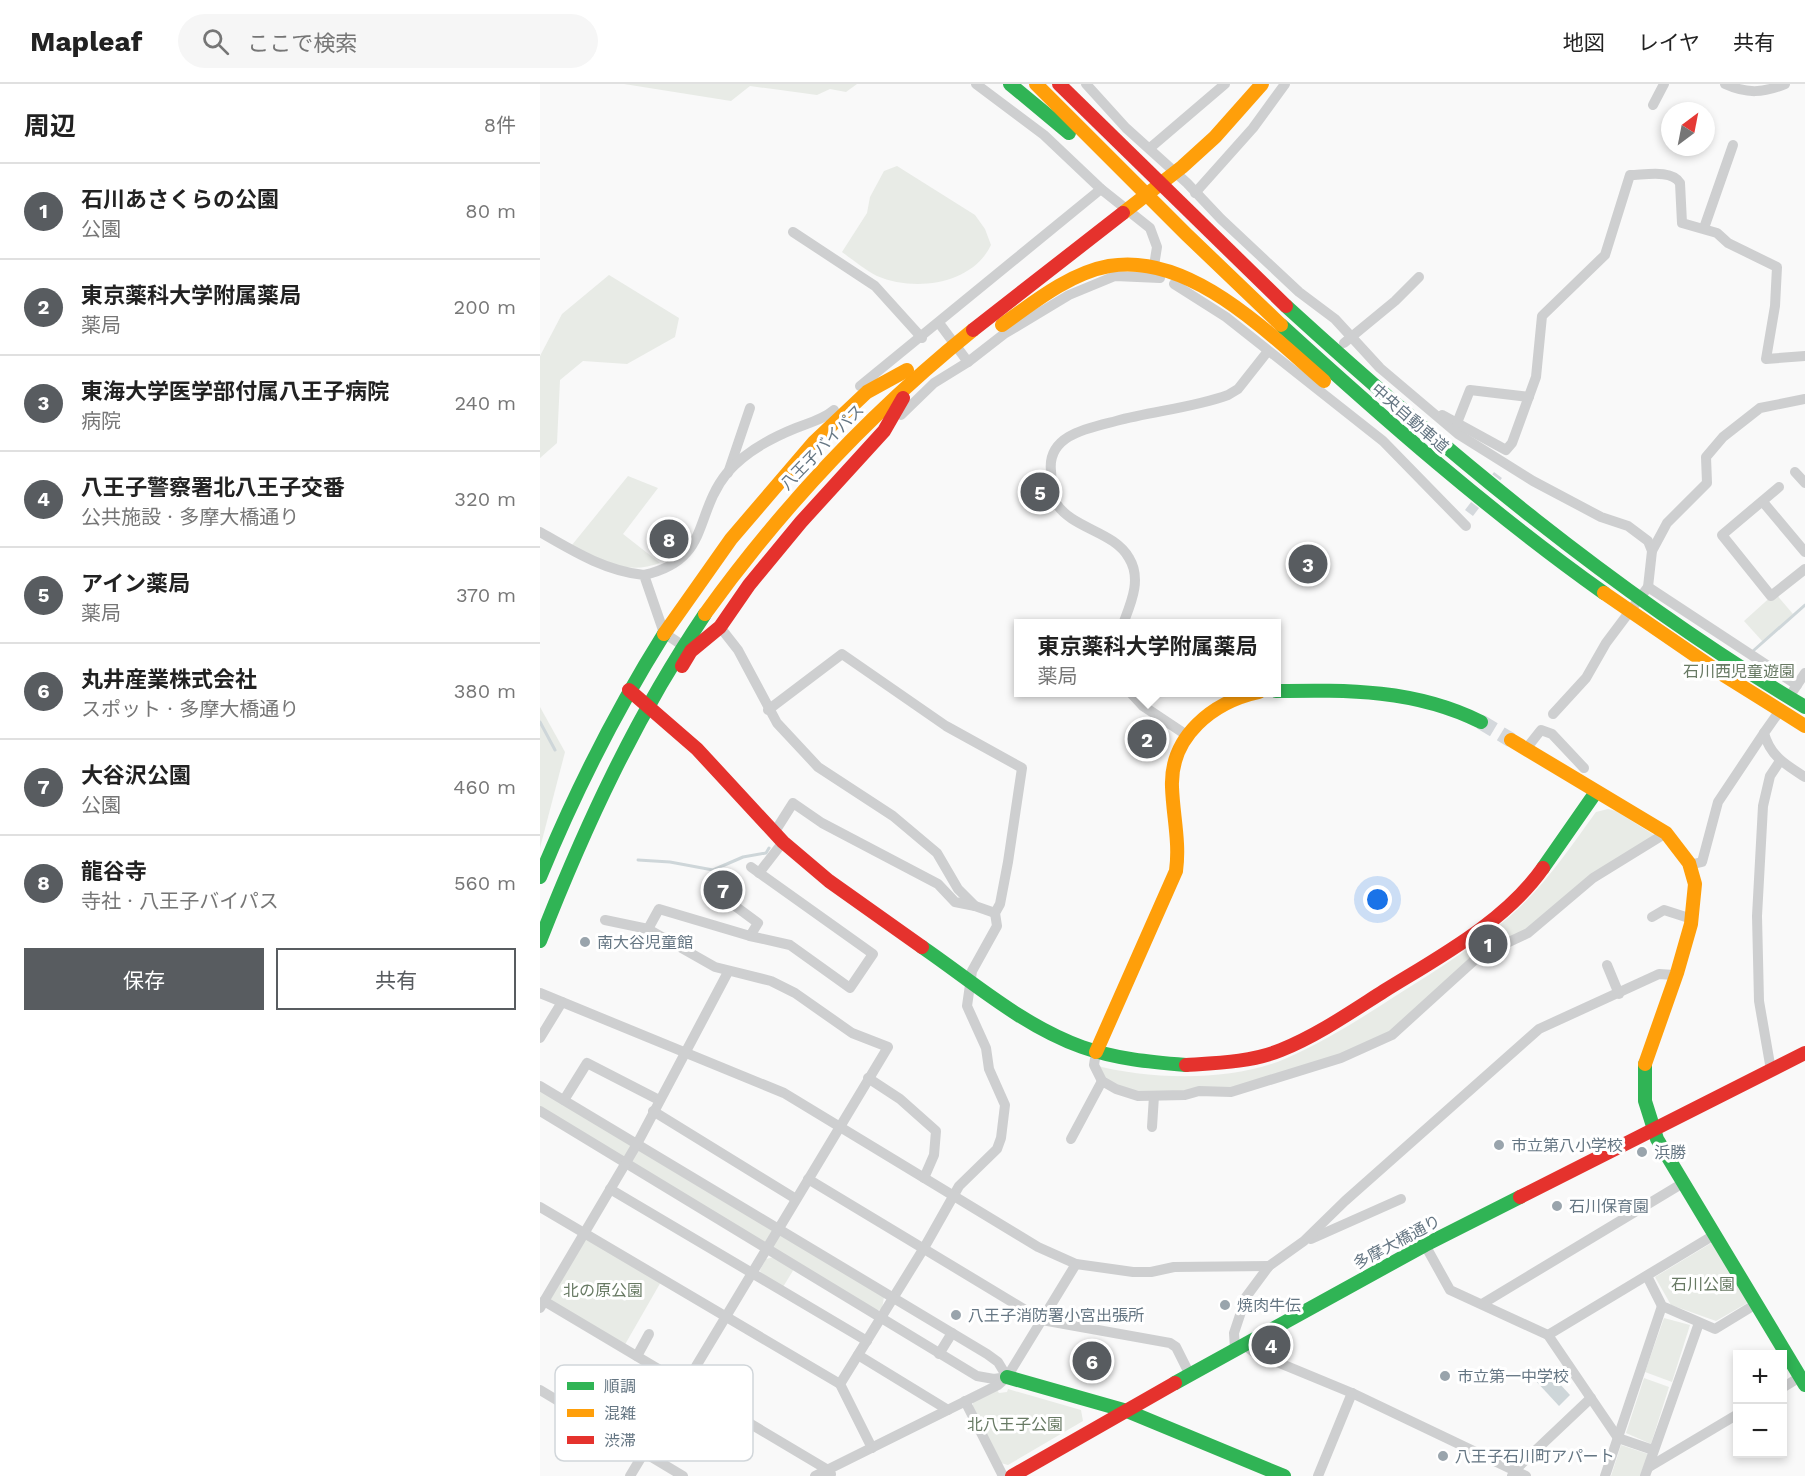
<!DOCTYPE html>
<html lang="ja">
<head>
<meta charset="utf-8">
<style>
  body { margin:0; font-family:"Work Sans","Noto Sans JP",sans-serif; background:#f6f6f6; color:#222 }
  .controls { position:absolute; right:18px; bottom:18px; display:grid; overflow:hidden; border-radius:0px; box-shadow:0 3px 9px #0003 }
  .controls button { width:54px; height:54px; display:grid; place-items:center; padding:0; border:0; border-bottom:2px solid #e0e0e0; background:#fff; color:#222; font:30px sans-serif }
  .compass { position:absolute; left:1121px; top:18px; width:54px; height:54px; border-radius:50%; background:#fff; box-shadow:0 3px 9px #0003; rotate:32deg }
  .you { position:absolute; left:838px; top:816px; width:21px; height:21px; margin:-15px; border:4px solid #fff; border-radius:50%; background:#1a73e8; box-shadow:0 0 0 9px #1a73e833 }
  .badge { display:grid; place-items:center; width:39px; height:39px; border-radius:50%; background:#585c60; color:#fff; font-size:20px; font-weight:700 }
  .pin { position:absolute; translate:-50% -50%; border:3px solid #fff; box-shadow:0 2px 6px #0006 }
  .popup { position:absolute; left:474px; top:535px; width:267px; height:78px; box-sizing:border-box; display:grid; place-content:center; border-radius:0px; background:#fff; filter:drop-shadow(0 2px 4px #0005); font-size:20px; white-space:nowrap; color:#767676 }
  .popup b { font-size:22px; color:#222 }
  .popup::after { content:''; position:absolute; left:50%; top:100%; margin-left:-12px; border:12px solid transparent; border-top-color:#fff }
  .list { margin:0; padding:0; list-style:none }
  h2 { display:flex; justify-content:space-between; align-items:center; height:78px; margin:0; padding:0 24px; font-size:26px }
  h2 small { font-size:20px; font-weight:400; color:#767676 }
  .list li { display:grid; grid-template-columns:39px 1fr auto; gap:18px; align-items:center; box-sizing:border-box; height:96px; padding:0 24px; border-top:2px solid #e0e0e0 }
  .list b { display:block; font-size:22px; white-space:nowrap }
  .list p { margin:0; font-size:20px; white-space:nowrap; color:#767676 }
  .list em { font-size:20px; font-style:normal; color:#767676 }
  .actions { display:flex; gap:12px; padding:18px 24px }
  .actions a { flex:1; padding:14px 0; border:2px solid #585c60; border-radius:0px; text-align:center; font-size:21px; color:#585c60 }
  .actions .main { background:#585c60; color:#fff }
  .icon { flex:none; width:33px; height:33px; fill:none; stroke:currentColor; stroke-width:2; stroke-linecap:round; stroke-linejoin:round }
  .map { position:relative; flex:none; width:1265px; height:1392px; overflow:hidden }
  header { display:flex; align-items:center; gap:36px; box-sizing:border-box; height:84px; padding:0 30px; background:#fff; border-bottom:2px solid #e0e0e0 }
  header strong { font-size:28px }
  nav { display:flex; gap:33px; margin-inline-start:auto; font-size:21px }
  .search { width:420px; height:54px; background:#f6f6f6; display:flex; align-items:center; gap:15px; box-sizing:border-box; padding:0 21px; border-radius:33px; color:#767676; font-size:22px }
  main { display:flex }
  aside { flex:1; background:#fff }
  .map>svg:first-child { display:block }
  .green { fill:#e8ebe6 }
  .water { fill:#ced6d9 }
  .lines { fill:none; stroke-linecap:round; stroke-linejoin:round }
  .stream { stroke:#ced6d9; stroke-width:3 }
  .street-tunnel { stroke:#d4d8dc; stroke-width:10; stroke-dasharray:10 5; stroke-linecap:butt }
  .secondary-tunnel { stroke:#d4d8dc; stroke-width:15; stroke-dasharray:15 8; stroke-linecap:butt }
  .street { stroke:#cecfd0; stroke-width:10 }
  .fast { stroke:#30b455; stroke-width:14 }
  .slow { stroke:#ff9f0a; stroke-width:14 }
  .jam { stroke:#e5322d; stroke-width:14 }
  .poi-dot { fill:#99a4ac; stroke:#fff; stroke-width:2 }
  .labels { text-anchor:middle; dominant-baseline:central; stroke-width:6; stroke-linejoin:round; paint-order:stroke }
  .street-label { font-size:16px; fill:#657683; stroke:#fff }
  .park-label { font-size:16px; fill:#687a64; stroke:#fff }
  .poi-label { font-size:16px; fill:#657683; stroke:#fff; text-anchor:start }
  .key { fill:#fff; stroke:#d1d6da; stroke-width:1.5 }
  .key-label { font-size:16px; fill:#657683 }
</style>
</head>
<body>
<header>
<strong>Mapleaf</strong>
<div class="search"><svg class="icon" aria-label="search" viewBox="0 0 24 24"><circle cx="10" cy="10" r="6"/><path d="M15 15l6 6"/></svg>ここで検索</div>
<nav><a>地図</a><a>レイヤ</a><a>共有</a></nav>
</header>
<main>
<aside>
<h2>周辺<small>8件</small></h2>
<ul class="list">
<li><span class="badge">1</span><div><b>石川あさくらの公園</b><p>公園</p></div><em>80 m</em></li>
<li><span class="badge">2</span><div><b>東京薬科大学附属薬局</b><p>薬局</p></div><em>200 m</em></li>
<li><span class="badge">3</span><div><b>東海大学医学部付属八王子病院</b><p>病院</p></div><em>240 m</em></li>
<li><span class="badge">4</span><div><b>八王子警察署北八王子交番</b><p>公共施設 · 多摩大橋通り</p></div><em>320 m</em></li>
<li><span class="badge">5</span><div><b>アイン薬局</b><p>薬局</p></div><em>370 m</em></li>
<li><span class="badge">6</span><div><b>丸井産業株式会社</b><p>スポット · 多摩大橋通り</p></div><em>380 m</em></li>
<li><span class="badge">7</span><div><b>大谷沢公園</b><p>公園</p></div><em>460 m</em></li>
<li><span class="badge">8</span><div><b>龍谷寺</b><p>寺社 · 八王子バイパス</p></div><em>560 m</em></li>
</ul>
<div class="actions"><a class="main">保存</a><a>共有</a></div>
</aside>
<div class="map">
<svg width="1265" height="1392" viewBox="0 0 1265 1392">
  <rect width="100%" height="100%" fill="#f9f9f9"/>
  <g class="green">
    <path d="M84,0h233l-11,8 -16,-3 -13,6 -67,-9 -19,15z"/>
    <path d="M357,82l78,49 10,14 6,16c-19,40 -77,47 -114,31 -12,-6 -24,-16 -35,-24l25,-39 3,-16 14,-26z"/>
    <path d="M69,191l70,43 -4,19 -48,27 -44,-3 -23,19 -3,63 -17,15v-102l22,-42z"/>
    <path d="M88,392l30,12 -35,46 37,29c-32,12 -60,-1 -88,-18z"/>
    <path d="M1235,509l18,21 -30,28 -19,-21z"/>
    <path d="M0,623l25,45 -25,96z"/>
    <path d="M1068,725l8,2 43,27 -66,40 -65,55 -49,23 -87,79 -139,51 -68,9 -69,-6 -22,-24c55,15 140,17 193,-7 38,-17 75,-40 110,-63 38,-24 77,-48 112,-78 34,-29 60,-68 87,-105z"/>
    <path d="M0,1005l344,208 -2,12 -7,2 -335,-203z"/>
    <path d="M44,1149l78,47 -39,68 -79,-47z"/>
    <path d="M1173,1158l36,60 -33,19 -45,-16 -16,-28z"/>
    <path d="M234,1173l20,12 -11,18 -22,-13 -1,-4 6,-11z"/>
    <path d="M1124,1234l26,7 -18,57 -27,-10z"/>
    <path d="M1104,1294l25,9 -18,57 -25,-11z"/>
    <path d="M468,1305l73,21 2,11 -75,44 -7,-2 -28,-56v-6l24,-11 2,3 8,-1z"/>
    <path d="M1081,1361l27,9 -8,22h-29z"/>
  </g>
  <path class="water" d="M1006,1285l24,26 -11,11 -24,-26z"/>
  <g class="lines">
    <g class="stream">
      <path d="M1213,567l52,-46"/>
      <path d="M0,638l15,28"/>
      <path d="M98,776l32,2 43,8 30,-13 23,-4 3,-5"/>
    </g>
    <path class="street-tunnel" d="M929,429l29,-38"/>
    <path class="secondary-tunnel" d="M941,638l30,18"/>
    <g class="street">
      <path d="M436,0l68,51 57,54 49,39 7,19 -4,25"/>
      <path d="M546,0l40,44 61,55 34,36 78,73 36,27 45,49 78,66 75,47 68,36 27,9 20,15 4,10 -4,36 -42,56 -20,35 -33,36"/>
      <path d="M1185,0c22,10 38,9 60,0"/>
      <path d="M1113,21l11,-21"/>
      <path d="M610,64l75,-64"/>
      <path d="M655,109l58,-65 32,-44"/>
      <path d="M1164,144l29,-83"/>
      <path d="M253,148l82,54 47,52"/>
      <path d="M634,200l52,33 157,124 83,85"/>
      <path d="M399,239l29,39"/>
      <path d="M804,259l51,-42 24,-24"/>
      <path d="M320,302l241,-197"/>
      <path d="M361,331l33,-32 34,-21 36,-28 65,-39 46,-19 45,2"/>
      <path d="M902,331l64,35 6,-7 24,-66 6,-61 63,-61 25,-80c14,0 42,-6 50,8l2,40 35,10 11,10 49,24 -2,39 -9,53 39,-3"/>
      <path d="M917,339l13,-33 59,7"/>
      <path d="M1255,388l10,11"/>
      <path d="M188,389l22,-65"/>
      <path d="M1239,403l-57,48 49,61 34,-27"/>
      <path d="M1223,418l42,50"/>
      <path d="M0,448c33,19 65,39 104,43l20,58 24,16"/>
      <path d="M1112,467l15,-28 40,-40 -1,-26 17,-20 37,-29 45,-9"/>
      <path d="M104,491c67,-15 49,-60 83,-102 18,-21 44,-35 69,-45 13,-5 28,-9 38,-18"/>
      <path d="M1108,503l149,98"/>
      <path d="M583,540c8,-21 19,-45 6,-66 -15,-27 -57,-29 -73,-55 -5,-9 -4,-22 -5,-32 -4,-36 37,-43 65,-50 37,-10 76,-13 112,-26l10,-6 30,-38"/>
      <path d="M180,543l18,23 39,73 41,44 75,49 44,37 21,36 17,17 20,7"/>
      <path d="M1253,607l12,-18"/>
      <path d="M590,608l13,14 45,30"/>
      <path d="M1241,625l-17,24c6,23 22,32 41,44"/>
      <path d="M228,626l74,-56 104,72 76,42 -14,94 -8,42 -5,9 2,13 -25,45 -5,35 19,42 3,21 16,36 -4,33 -4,11 -38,37 -35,62 -84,136"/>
      <path d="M986,665l15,-19 11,4 32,34"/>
      <path d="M234,749l19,-30 29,20 116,61 17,18 20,4"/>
      <path d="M1149,781l13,-3 16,-60 46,-69"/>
      <path d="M219,789l24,-31"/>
      <path d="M191,819l27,20 -8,13"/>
      <path d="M1112,833l12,-7 28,9"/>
      <path d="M65,836l43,9 67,38 56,14 24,12 57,40 36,14 -258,429"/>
      <path d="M108,845l11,-20 91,27 40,9 60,43 23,-34 -122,-87"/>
      <path d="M1067,881l12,29"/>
      <path d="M0,909l244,100 254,154 38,17 57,8h18l23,-5 95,-1"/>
      <path d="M0,954l22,-36"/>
      <path d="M556,968l-2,13 8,16 14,8 22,7 47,-1 14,-4 32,1 110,-34 51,-23 87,-79 49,-23 65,-55 73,-45"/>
      <path d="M1231,986l-12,-69 -2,-85 6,-110 7,-30 10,-15"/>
      <path d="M328,994l32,21 36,32 -2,24 -10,23"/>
      <path d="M0,1002l447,268 11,8 9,15"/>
      <path d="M24,1016l23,-37 72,37"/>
      <path d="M0,1027l437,265 17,3 13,-2"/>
      <path d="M113,1027l143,88"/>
      <path d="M612,1043l2,-31"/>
      <path d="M531,1055l31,-58"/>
      <path d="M268,1095l234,141 128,23 6,4 14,28"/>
      <path d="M70,1105l257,152"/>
      <path d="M0,1123l300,177 32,64"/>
      <path d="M771,1155l90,-40"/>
      <path d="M885,1161l25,45 98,45 70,103 35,12"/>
      <path d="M1107,1192l15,30 53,23 41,-25"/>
      <path d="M4,1217l284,169 3,4"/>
      <path d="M942,1220l201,-121"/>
      <path d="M0,1224l97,-164 91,-172"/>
      <path d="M1008,1251l166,-100"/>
      <path d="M703,1260l12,9 97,40 174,83"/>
      <path d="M695,1265l-1,-16 12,-36 23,-31 35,-25 41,-40 194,-172 120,-55 15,1"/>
      <path d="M399,1270l13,-21"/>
      <path d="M318,1271l90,55"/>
      <path d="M97,1272l12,-22"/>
      <path d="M1242,1304l18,-11"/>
      <path d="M0,1306l143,86"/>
      <path d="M425,1317l38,75"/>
      <path d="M1109,1383l89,-53"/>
      <path d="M275,1392l183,-91 9,-8 69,-113"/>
      <path d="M778,1392l34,-83"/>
      <path d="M972,1392l3,-6 76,-72"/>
      <path d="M1065,1392l57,-170"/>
      <path d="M1105,1392l54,-153"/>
    </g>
    <g class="fast">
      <path d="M470,0l59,49"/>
      <path d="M746,222c161,147 331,289 519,401"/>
      <path d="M741,241c103,94 209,187 323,268"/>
      <path d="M736,607c72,-1 139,-2 205,31"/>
      <path d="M1003,784l53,-76"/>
      <path d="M0,793c35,-85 75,-165 124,-243"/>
      <path d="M0,857c45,-115 96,-225 165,-327"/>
      <path d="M382,863c51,35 101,79 160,100 34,12 68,15 104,18"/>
      <path d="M1105,980v37l12,38 148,246"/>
      <path d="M467,1293l120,34 157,65"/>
      <path d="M635,1299l250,-138 95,-48"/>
    </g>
    <g class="slow">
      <path d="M496,0l150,150 95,91"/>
      <path d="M583,129l59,-46 33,-30 47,-53"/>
      <path d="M462,241c32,-23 68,-52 107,-59 81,-14 159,67 215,115"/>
      <path d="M1064,509l118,81 83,52"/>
      <path d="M165,530c77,-107 165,-201 268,-284"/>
      <path d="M124,550l67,-95 83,-97 53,-50 40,-22"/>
      <path d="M971,656l155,93 23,30 6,21 -4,40 -14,49 -32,91"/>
      <path d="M556,968l80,-181c4,-29 -3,-55 -4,-84 -2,-51 41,-85 87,-95"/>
    </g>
    <g class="jam">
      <path d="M519,0l227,222"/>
      <path d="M433,246l150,-117"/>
      <path d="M142,582l9,-15 29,-24 29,-42 52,-63 83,-91 19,-33"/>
      <path d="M89,606l68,59 86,93 46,39 93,66"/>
      <path d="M646,981c31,-2 66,-3 95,-15 37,-15 70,-38 103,-59 55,-34 121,-69 159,-123"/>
      <path d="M980,1113l285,-144"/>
      <path d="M472,1392l163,-93"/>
    </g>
  </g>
  <g class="poi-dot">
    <circle cx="45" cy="858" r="6"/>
    <circle cx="959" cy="1061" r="6"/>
    <circle cx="1102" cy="1068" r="6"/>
    <circle cx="1017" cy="1122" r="6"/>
    <circle cx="685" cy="1221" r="6"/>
    <circle cx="416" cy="1231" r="6"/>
    <circle cx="905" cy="1292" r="6"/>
    <circle cx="903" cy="1372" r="6"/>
  </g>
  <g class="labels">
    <g class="street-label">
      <text transform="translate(870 334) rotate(41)">中央自動車道</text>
      <text transform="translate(282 363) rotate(-46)">八王子バイパス</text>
      <text transform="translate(857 1158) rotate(-28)">多摩大橋通り</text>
    </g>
    <g class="park-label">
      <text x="1199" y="587">石川西児童遊園</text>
      <text x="1163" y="1200">石川公園</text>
      <text x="63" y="1206">北の原公園</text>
      <text x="475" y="1340">北八王子公園</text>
    </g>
    <g class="poi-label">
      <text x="57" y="858">南大谷児童館</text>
      <text x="971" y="1061">市立第八小学校</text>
      <text x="1114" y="1068">浜勝</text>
      <text x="1029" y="1122">石川保育園</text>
      <text x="697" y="1221">焼肉牛伝</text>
      <text x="428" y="1231">八王子消防署小宮出張所</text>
      <text x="917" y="1292">市立第一中学校</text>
      <text x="915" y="1372">八王子石川町アパート</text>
    </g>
  </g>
  <rect x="15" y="1281" width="198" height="96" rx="9" class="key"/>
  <rect x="27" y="1298" width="27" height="8" fill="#30b455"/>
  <rect x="27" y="1325" width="27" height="8" fill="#ff9f0a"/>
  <rect x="27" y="1352" width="27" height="8" fill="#e5322d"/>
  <g class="key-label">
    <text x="64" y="1308">順調</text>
    <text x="64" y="1335">混雑</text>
    <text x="64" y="1362">渋滞</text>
  </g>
</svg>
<div class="controls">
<button>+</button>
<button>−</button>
</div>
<svg class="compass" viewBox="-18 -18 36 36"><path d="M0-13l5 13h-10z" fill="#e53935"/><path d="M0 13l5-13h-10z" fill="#767676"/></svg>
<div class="you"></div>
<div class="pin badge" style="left:948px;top:860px">1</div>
<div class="pin badge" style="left:607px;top:655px">2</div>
<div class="popup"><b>東京薬科大学附属薬局</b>薬局</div>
<div class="pin badge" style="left:768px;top:480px">3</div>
<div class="pin badge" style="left:731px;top:1261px">4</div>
<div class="pin badge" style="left:500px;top:408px">5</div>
<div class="pin badge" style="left:552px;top:1277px">6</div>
<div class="pin badge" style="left:183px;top:806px">7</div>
<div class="pin badge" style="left:129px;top:455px">8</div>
</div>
</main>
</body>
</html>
